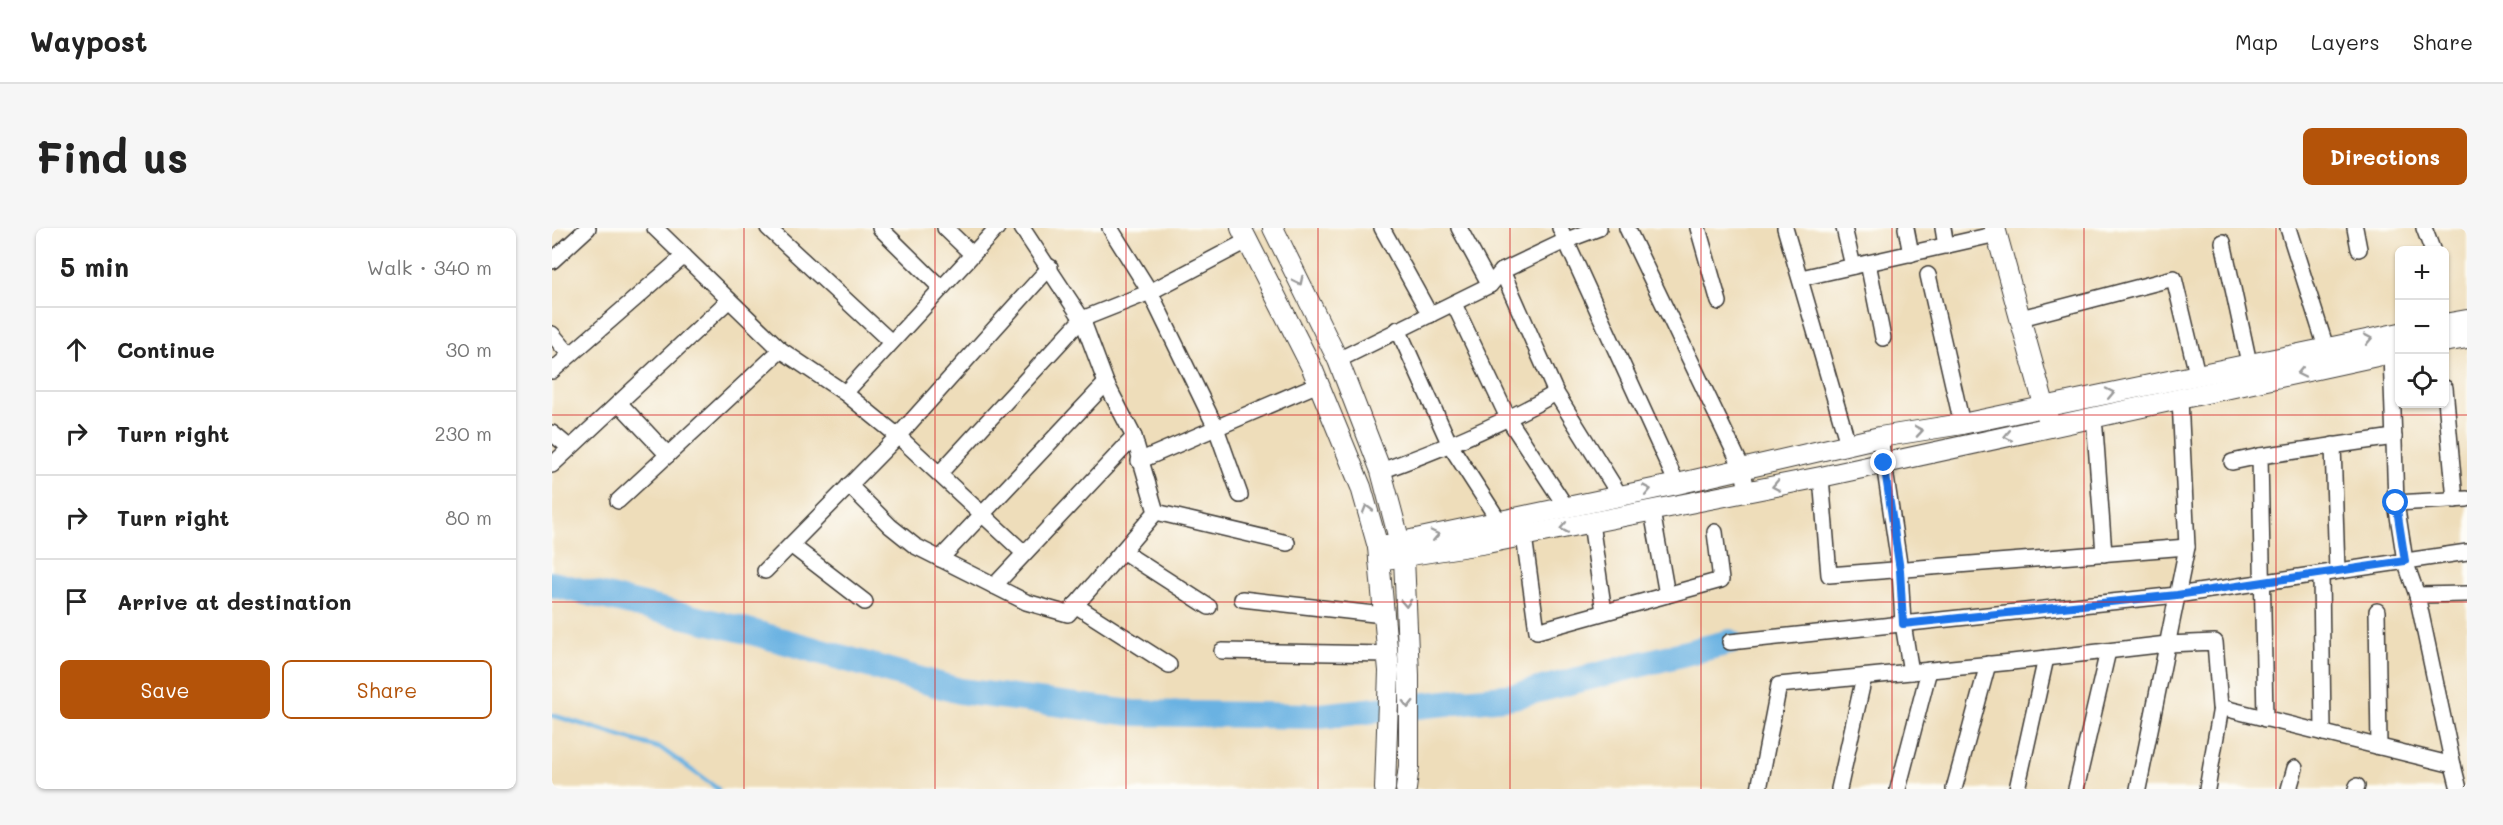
<!DOCTYPE html>
<html lang="en">
<head>
<meta charset="utf-8">
<style>
  body { margin:0; font-family:Mali,sans-serif; background:#f6f6f6; color:#222 }
  .controls { position:absolute; right:18px; top:18px; display:grid; overflow:hidden; border-radius:9px; box-shadow:0 2px 4px #0004 }
  .controls button { width:54px; height:54px; display:grid; place-items:center; padding:0; border:0; border-bottom:2px solid #e0e0e0; background:#fff; color:#222; font:30px sans-serif }
  .stop { position:absolute; width:18px; height:18px; margin:-14px; border:4px solid #1a73e8; border-radius:50%; background:#fff }
  .stop.end { background:#1a73e8; border-color:#fff; box-shadow:0 2px 6px #0008 }
  .list { margin:0; padding:0; list-style:none }
  h2 { display:flex; justify-content:space-between; align-items:center; height:78px; margin:0; padding:0 24px; font-size:26px }
  h2 small { font-size:20px; font-weight:400; color:#767676 }
  .list li { display:grid; grid-template-columns:39px 1fr auto; gap:18px; align-items:center; box-sizing:border-box; height:84px; padding:0 24px; border-top:2px solid #e0e0e0 }
  .list b { display:block; font-size:22px; white-space:nowrap }
  .list em { font-size:20px; font-style:normal; color:#767676 }
  .actions { display:flex; gap:12px; padding:18px 24px }
  .actions a { flex:1; padding:14px 0; border:2px solid #b45309; border-radius:9px; text-align:center; font-size:21px; color:#b45309 }
  .actions .main { background:#b45309; color:#fff }
  .icon { flex:none; width:33px; height:33px; fill:none; stroke:currentColor; stroke-width:2; stroke-linecap:round; stroke-linejoin:round }
  .map { position:relative; flex:none; width:1915px; height:561px; overflow:hidden; border-radius:9px }
  header { display:flex; align-items:center; gap:36px; box-sizing:border-box; height:84px; padding:0 30px; background:#fff; border-bottom:2px solid #e0e0e0 }
  header strong { font-size:28px }
  nav { display:flex; gap:33px; margin-inline-start:auto; font-size:21px }
  .intro { display:flex; align-items:center; justify-content:space-between; box-sizing:border-box; height:144px; padding:0 36px }
  h1 { margin:0; font-size:42px }
  .button { padding:15px 27px; border-radius:9px; background:#b45309; color:#fff; font-size:21px; font-weight:700 }
  main { display:flex; gap:36px; padding:0 36px }
  aside { flex:1; background:#fff; border-radius:9px; box-shadow:0 2px 4px #0004 }
  .map>svg:first-child { display:block }
  .lines { fill:none; stroke-linecap:round; stroke-linejoin:round }
  .stream { stroke:#6bb2e2; stroke-width:4.5 }
  .river { stroke:#6bb2e2; stroke-width:26 }
  .minor-casing { stroke:#3c3934; stroke-width:18 }
  .tertiary-casing { stroke:#3c3934; stroke-width:22 }
  .minor { stroke:#fff; stroke-width:15 }
  .tertiary { stroke:#fff; stroke-width:20 }
  .oneway { stroke:#999 }
  .route { stroke:#1a73e8; stroke-width:8 }
  .grid { fill:none; stroke:#d62828; stroke-width:1.5; stroke-opacity:0.55 }
</style>
</head>
<body>
<header>
<strong>Waypost</strong>
<nav><a>Map</a><a>Layers</a><a>Share</a></nav>
</header>
<div class="intro"><h1>Find us</h1><a class="button">Directions</a></div>
<main>
<aside>
<h2>5 min<small>Walk · 340 m</small></h2>
<ul class="list">
<li><svg class="icon" aria-label="ahead" viewBox="0 0 24 24"><path d="M12 20V5M6 11l6-6 6 6"/></svg><div><b>Continue</b></div><em>30 m</em></li>
<li><svg class="icon" aria-label="right" viewBox="0 0 24 24"><path d="M7 20v-9h11M14 6l5 5-5 5"/></svg><div><b>Turn right</b></div><em>230 m</em></li>
<li><svg class="icon" aria-label="right" viewBox="0 0 24 24"><path d="M7 20v-9h11M14 6l5 5-5 5"/></svg><div><b>Turn right</b></div><em>80 m</em></li>
<li><svg class="icon" aria-label="arrive" viewBox="0 0 24 24"><path d="M6 21V4h12l-3 4 3 4H6"/></svg><div><b>Arrive at destination</b></div></li>
</ul>
<div class="actions"><a class="main">Save</a><a>Share</a></div>
</aside>
<div class="map">
<svg width="1915" height="561" viewBox="0 0 1915 561">
  <rect width="100%" height="100%" fill="#fdfcf7"/>
  <filter id="ink" filterUnits="userSpaceOnUse"><feTurbulence type="fractalNoise" baseFrequency=".0167" numOctaves="2"/><feDisplacementMap in="SourceGraphic" scale="12" xChannelSelector="R" yChannelSelector="G"/><feConvolveMatrix kernelMatrix="1 2 1 2 8 2 1 2 1" color-interpolation-filters="sRGB"/></filter>
  <filter id="wash" filterUnits="userSpaceOnUse"><feTurbulence type="fractalNoise" baseFrequency=".008" numOctaves="4" result="noise"/><feDisplacementMap in="SourceGraphic" scale="24" xChannelSelector="R" yChannelSelector="G"/><feGaussianBlur stdDeviation="1.35" result="paint"/><feColorMatrix in="noise" values="0 0 0 0 0 0 0 0 0 0 0 0 0 0 0 0 0 1.4 0 .05"/><feComposite in="paint" operator="in"/></filter>
  <g filter="url(#wash)">
    <rect width="100%" height="100%" fill="#eeddba"/>
    <g class="lines">
      <path class="stream" d="M0,487l110,34 56,40"/>
      <path class="river" d="M0,356l196,47 212,60 172,22 187,3 195,-20 216,-54"/>
    </g>
  </g>
  <g filter="url(#ink)">
    <g class="lines">
      <g class="minor-casing">
        <g id="minor">
          <path d="M103,0l126,122 64,43 53,43 126,117"/>
          <path d="M216,0l123,114"/>
          <path d="M328,0l61,60"/>
          <path d="M393,0l27,26"/>
          <path d="M558,0l40,64 66,136 24,67"/>
          <path d="M830,0l48,87"/>
          <path d="M907,0l31,57"/>
          <path d="M1008,0l117,256"/>
          <path d="M1075,0l116,242 4,22"/>
          <path d="M1146,0l21,74"/>
          <path d="M1233,0l63,216"/>
          <path d="M1292,0l9,38"/>
          <path d="M1354,0l5,26"/>
          <path d="M1391,0l3,18"/>
          <path d="M1736,0l41,129"/>
          <path d="M1803,0l4,21"/>
          <path d="M1872,0l8,21"/>
          <path d="M1671,14l26,121"/>
          <path d="M0,33l36,-33"/>
          <path d="M1316,35l15,75"/>
          <path d="M950,43l54,122 64,103"/>
          <path d="M1376,47l34,149"/>
          <path d="M1249,50l196,-44"/>
          <path d="M902,76l55,116 57,87"/>
          <path d="M1469,90l153,-40 23,96"/>
          <path d="M846,101l52,116 49,76"/>
          <path d="M0,106l18,21"/>
          <path d="M1839,125l5,150"/>
          <path d="M786,132l152,-75 12,-14 65,-31 32,-12"/>
          <path d="M0,143l132,-115"/>
          <path d="M1893,160l10,112"/>
          <path d="M293,165l152,-165"/>
          <path d="M67,175l49,52"/>
          <path d="M1543,201l9,125"/>
          <path d="M0,205l18,15"/>
          <path d="M1328,209l20,133 3,54 8,48"/>
          <path d="M1781,217l4,126"/>
          <path d="M587,233l179,-77"/>
          <path d="M1680,234l28,-6"/>
          <path d="M0,237l177,-165"/>
          <path d="M829,243c61,-22 119,-46 175,-78"/>
          <path d="M387,246l143,-155 68,-27 97,-51"/>
          <path d="M1269,249l8,98 358,-28"/>
          <path d="M297,257l41,41 25,20 111,56 42,12 88,-102 -22,-75 -28,-54 -24,-64 -60,-91"/>
          <path d="M66,273l163,-151"/>
          <path d="M1100,283l15,84"/>
          <path d="M604,284l131,31"/>
          <path d="M1039,295l13,89"/>
          <path d="M972,308l13,95 184,-51 -6,-48"/>
          <path d="M239,317l74,57"/>
          <path d="M570,323l87,56"/>
          <path d="M388,331l166,-176"/>
          <path d="M213,343l133,-135 152,-169"/>
          <path d="M1769,346l2,159"/>
          <path d="M442,358l140,-149"/>
          <path d="M1865,367l-12,-34 -9,-58 71,-4"/>
          <path d="M690,371l141,16"/>
          <path d="M523,377l94,60"/>
          <path d="M1825,383l2,136"/>
          <path d="M1178,414l447,-47 290,-43"/>
          <path d="M670,423l165,3"/>
          <path d="M1713,491l-5,-263 134,-19"/>
          <path d="M1901,537l6,24"/>
          <path d="M1207,561l20,-104 233,-23 155,-18 48,-2 5,65 233,58 -36,-170 50,-1"/>
          <path d="M1287,561l25,-112"/>
          <path d="M1346,561l31,-119"/>
          <path d="M1402,561l34,-125"/>
          <path d="M1465,561l29,-131"/>
          <path d="M1524,561l32,-138"/>
          <path d="M1586,561l49,-242 -7,-148"/>
          <path d="M1655,561l14,-82"/>
          <path d="M1737,561l6,-21"/>
          <path d="M1804,561l1,-3"/>
        </g>
      </g>
      <g class="tertiary-casing">
        <g id="tertiary">
          <path d="M689,0l71,140 49,119 17,60 11,124 -4,118"/>
          <path d="M721,0l65,132 43,111 23,87 5,117v91l-3,23"/>
          <path d="M1443,0l53,191"/>
          <path d="M1892,96l23,-4"/>
          <path d="M1892,114l23,-4"/>
          <path d="M826,319l299,-63 203,-47 82,-13 438,-91"/>
          <path d="M827,332l108,-17 334,-66 579,-126"/>
        </g>
      </g>
      <use href="#minor" class="minor"/>
      <use href="#tertiary" class="tertiary"/>
    </g>
    <defs><path id="oneway-chevron" d="M-2-3.5L2.5 0L-2 3.5" fill="none" stroke-width="1.6" stroke-linecap="round" stroke-linejoin="round" transform="scale(1.5)"/></defs>
    <g class="oneway">
      <use href="#oneway-chevron" transform="translate(747 53) rotate(64)"/>
      <use href="#oneway-chevron" transform="translate(1816 111) rotate(-11)"/>
      <use href="#oneway-chevron" transform="translate(1749 145) rotate(168)"/>
      <use href="#oneway-chevron" transform="translate(1558 165) rotate(-12)"/>
      <use href="#oneway-chevron" transform="translate(1367 203) rotate(-9)"/>
      <use href="#oneway-chevron" transform="translate(1456 208) rotate(168)"/>
      <use href="#oneway-chevron" transform="translate(1224 258) rotate(169)"/>
      <use href="#oneway-chevron" transform="translate(1095 262) rotate(-11)"/>
      <use href="#oneway-chevron" transform="translate(815 281) rotate(-106)"/>
      <use href="#oneway-chevron" transform="translate(1012 300) rotate(169)"/>
      <use href="#oneway-chevron" transform="translate(883 307) rotate(-12)"/>
      <use href="#oneway-chevron" transform="translate(854 375) rotate(87)"/>
      <use href="#oneway-chevron" transform="translate(856 476) rotate(91)"/>
    </g>
  </g>
  <g class="lines" filter="url(#ink)">
    <path class="route" d="M1332,235l16,107 3,54 274,-29 228,-34 -9,-58"/>
  </g>
  <path class="grid" d="M192,0v561M383,0v561M574,0v561M766,0v561M958,0v561M1149,0v561M1340,0v561M1532,0v561M1724,0v561M0,187h1915M0,374h1915"/>
</svg>
<div class="controls">
<button>+</button>
<button>−</button>
<button><svg class="icon" aria-label="locate" viewBox="0 0 24 24"><circle cx="12" cy="12" r="6"/><path d="M12 2v4M12 18v4M2 12h4M18 12h4"/></svg></button>
</div>
<div class="stop" style="left:1844px;top:275px"></div>
<div class="stop end" style="left:1332px;top:235px"></div>
</div>
</main>
</body>
</html>
